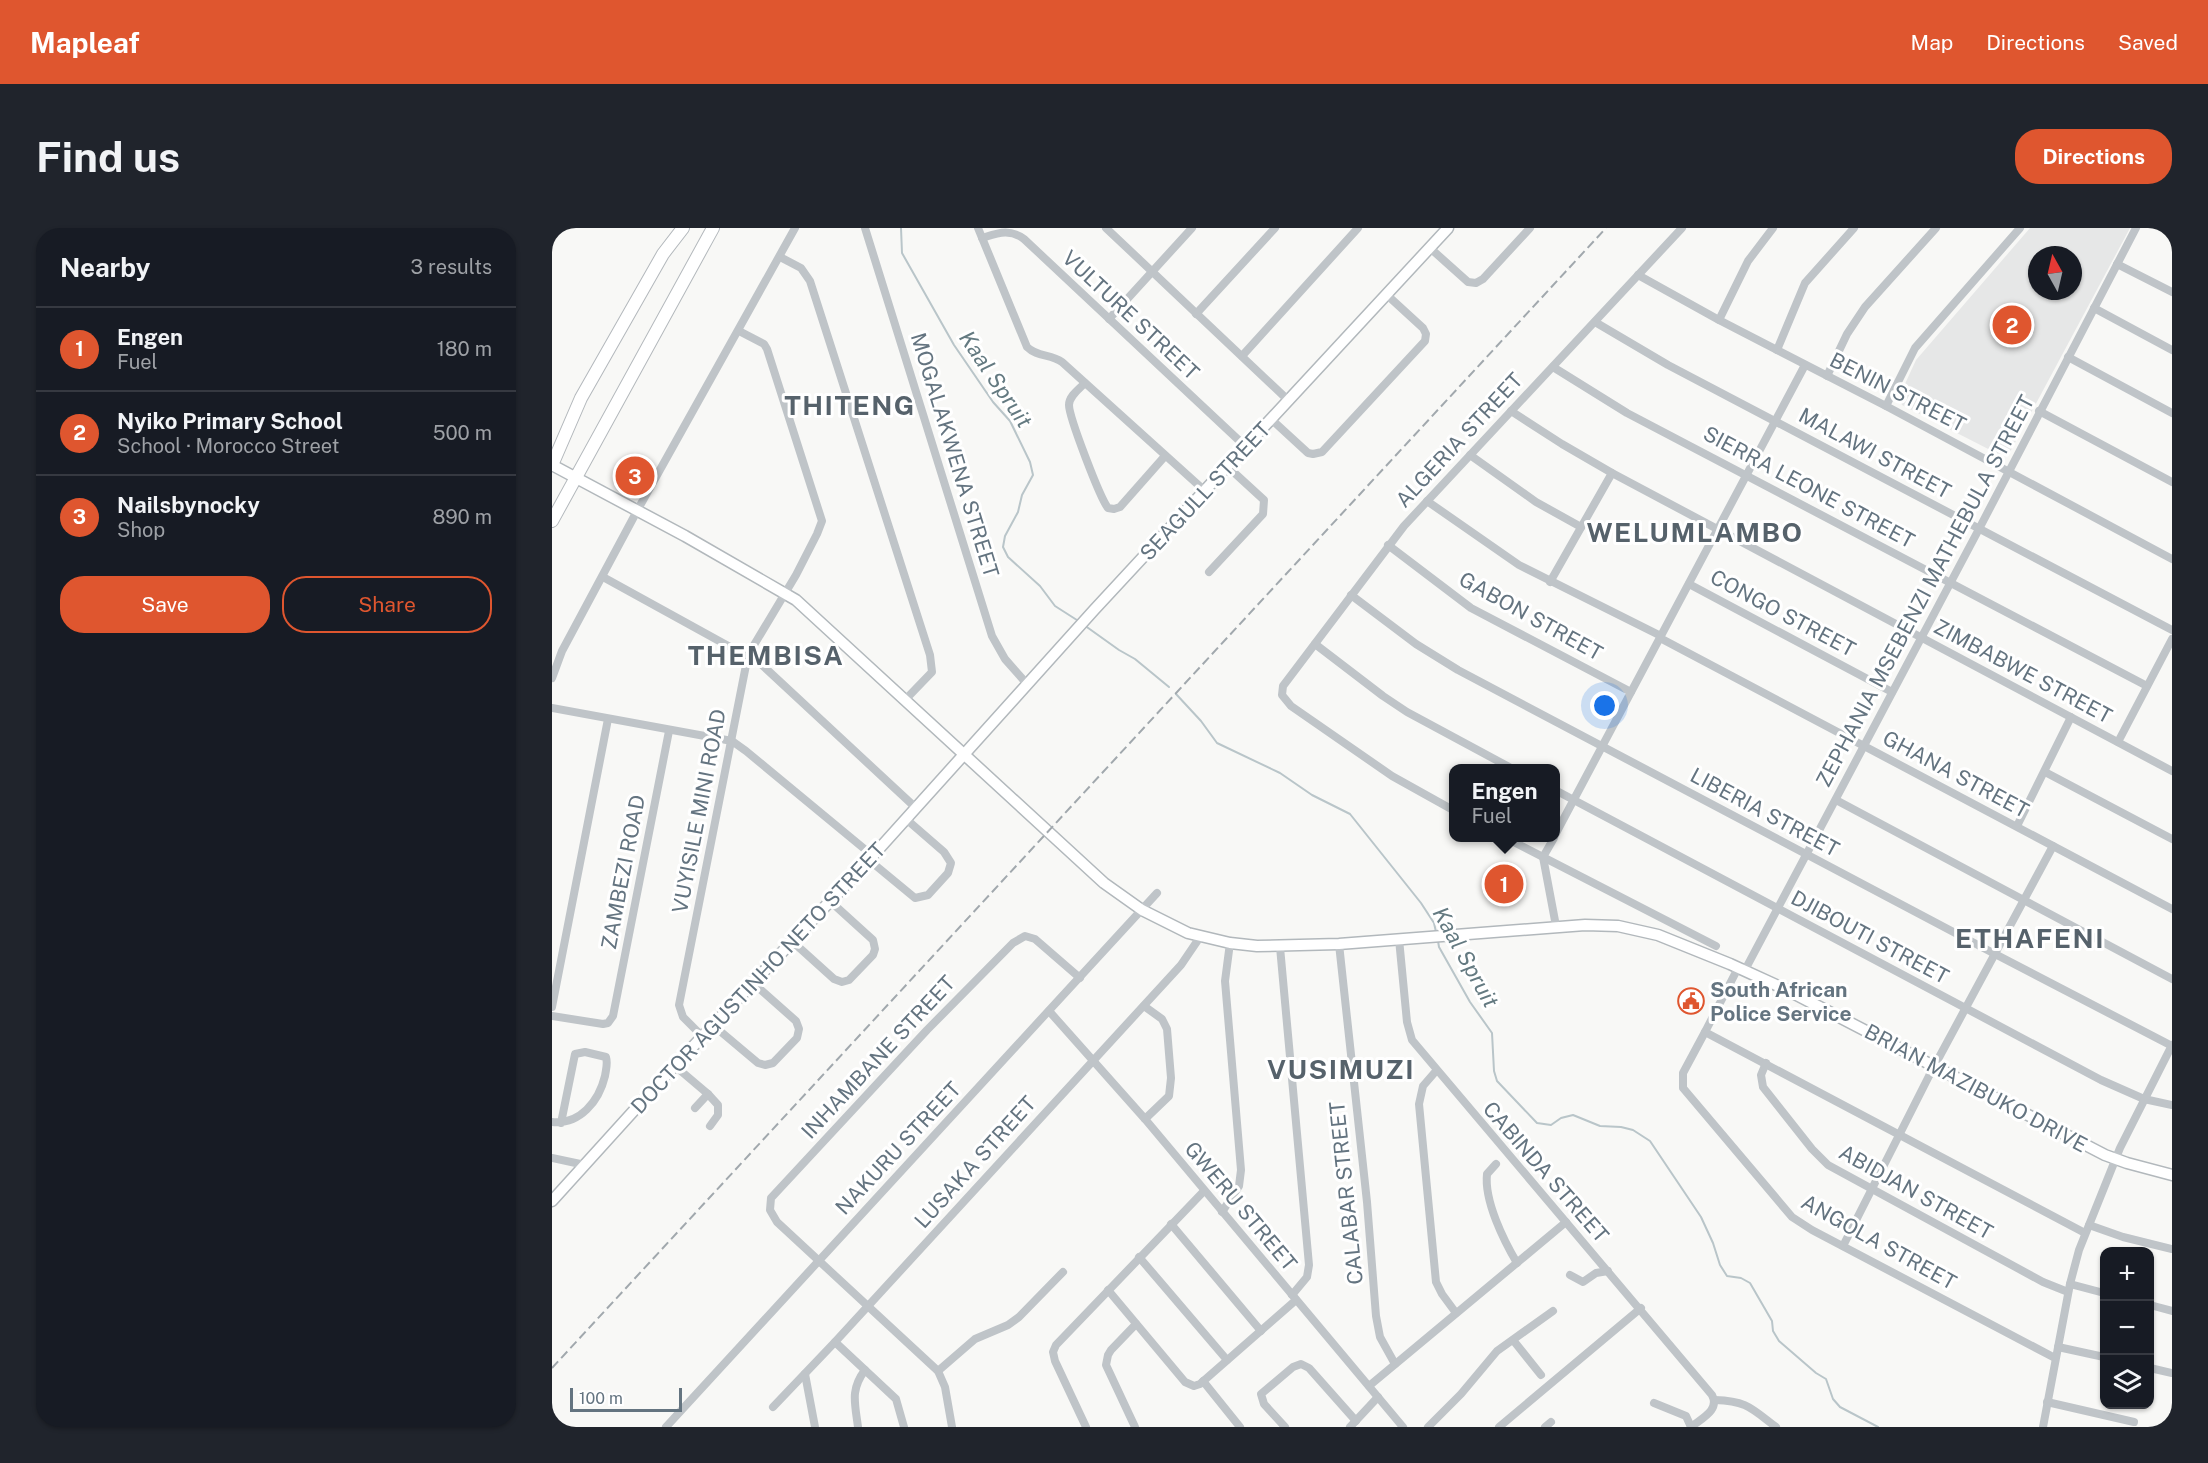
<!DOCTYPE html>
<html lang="en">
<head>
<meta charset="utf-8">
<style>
  body { margin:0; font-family:"Public Sans",sans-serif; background:#20242c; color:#f1f3f6 }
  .controls { position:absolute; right:18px; bottom:18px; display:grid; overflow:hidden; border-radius:12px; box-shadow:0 2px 4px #0004 }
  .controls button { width:54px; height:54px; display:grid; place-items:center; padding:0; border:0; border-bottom:2px solid #363941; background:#171b24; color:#f1f3f6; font:30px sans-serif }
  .compass { position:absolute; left:1476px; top:18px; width:54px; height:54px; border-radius:50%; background:#171b24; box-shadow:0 2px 4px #0004; rotate:352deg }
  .scale { position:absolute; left:18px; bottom:15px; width:112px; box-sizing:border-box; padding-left:6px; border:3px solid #647480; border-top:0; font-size:16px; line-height:21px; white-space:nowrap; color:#647480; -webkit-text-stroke:4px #fff; paint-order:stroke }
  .you { position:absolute; left:1053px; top:478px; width:21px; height:21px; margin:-15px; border:4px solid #fff; border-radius:50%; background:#1a73e8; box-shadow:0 0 0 9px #1a73e833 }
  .badge { display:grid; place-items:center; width:39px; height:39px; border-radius:50%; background:#df562f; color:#fff; font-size:20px; font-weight:700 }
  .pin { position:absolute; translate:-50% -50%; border:3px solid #fff; box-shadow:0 2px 6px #0006 }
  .popup { position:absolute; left:897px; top:536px; width:111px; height:78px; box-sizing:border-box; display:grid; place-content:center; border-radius:12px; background:#171b24; filter:drop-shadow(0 2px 4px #0005); font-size:20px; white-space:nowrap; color:#9ea1a6 }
  .popup b { font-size:22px; color:#f1f3f6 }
  .popup::after { content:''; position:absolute; left:50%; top:100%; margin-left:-12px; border:12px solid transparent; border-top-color:#171b24 }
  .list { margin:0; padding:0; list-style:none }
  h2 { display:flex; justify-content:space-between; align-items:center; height:78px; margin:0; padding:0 24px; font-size:26px }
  h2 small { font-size:20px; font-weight:400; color:#9ea1a6 }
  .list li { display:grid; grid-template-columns:39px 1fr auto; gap:18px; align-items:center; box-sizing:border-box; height:84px; padding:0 24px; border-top:2px solid #363941 }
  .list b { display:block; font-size:22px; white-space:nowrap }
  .list p { margin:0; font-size:20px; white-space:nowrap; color:#9ea1a6 }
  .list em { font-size:20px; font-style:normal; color:#9ea1a6 }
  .actions { display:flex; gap:12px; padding:18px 24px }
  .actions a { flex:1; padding:14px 0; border:2px solid #df562f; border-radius:24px; text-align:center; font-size:21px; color:#df562f }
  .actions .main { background:#df562f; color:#fff }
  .icon { flex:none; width:33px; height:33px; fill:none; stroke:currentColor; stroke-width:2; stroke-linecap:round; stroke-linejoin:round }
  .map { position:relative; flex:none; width:1620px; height:1199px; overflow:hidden; border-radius:24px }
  header { display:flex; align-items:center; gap:36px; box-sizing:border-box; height:84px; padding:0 30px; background:#df562f; color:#fff }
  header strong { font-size:28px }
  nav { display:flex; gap:33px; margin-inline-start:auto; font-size:21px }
  .intro { display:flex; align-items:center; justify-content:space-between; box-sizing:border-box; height:144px; padding:0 36px }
  h1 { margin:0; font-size:42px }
  .button { padding:15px 27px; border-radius:24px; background:#df562f; color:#fff; font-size:21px; font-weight:700 }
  main { display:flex; gap:36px; padding:0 36px }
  aside { flex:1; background:#171b24; border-radius:24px; box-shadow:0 2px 4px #0004 }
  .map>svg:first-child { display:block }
  .built { fill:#e6e7e7; fill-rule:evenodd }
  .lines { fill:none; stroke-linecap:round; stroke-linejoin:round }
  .stream { stroke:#b9c5c9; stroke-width:2 }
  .secondary-casing { stroke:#b2b8bc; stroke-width:13 }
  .primary-casing { stroke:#b3b8bc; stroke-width:14 }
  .street { stroke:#bfc4c8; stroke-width:8 }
  .secondary { stroke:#fff; stroke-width:10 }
  .primary { stroke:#fff; stroke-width:12 }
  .rail { stroke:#a1a8ad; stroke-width:2; stroke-dasharray:9 4.5; stroke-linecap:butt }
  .labels { text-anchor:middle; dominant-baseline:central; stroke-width:6; stroke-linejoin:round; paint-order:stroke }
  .street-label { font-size:21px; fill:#647480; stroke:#fff }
  .poi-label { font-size:21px; font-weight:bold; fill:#647480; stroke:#fff; text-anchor:start }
  .water-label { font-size:22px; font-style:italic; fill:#647a81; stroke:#fff }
  .district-label { font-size:27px; font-weight:bold; letter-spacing:1.5px; fill:#56626b; stroke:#fff }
</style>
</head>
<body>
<header>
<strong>Mapleaf</strong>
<nav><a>Map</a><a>Directions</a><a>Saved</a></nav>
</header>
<div class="intro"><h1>Find us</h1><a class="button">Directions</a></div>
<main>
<aside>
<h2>Nearby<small>3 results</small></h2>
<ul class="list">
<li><span class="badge">1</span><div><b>Engen</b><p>Fuel</p></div><em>180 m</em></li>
<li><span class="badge">2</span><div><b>Nyiko Primary School</b><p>School · Morocco Street</p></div><em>500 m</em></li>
<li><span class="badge">3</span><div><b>Nailsbynocky</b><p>Shop</p></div><em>890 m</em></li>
</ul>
<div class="actions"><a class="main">Save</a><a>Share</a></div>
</aside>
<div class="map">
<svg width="1620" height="1199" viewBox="0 0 1620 1199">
  <rect width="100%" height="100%" fill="#f8f8f6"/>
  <path class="built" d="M1478,0h100l-120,224 -10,3 -98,-50 -3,-8 17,-37zM1485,27h36v36h-36z"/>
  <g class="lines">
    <g class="stream">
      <path d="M349,0l1,25 52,92 39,57 17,19 20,41 3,13 -11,20 -4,17 -13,24 -2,11 5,10 32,29 15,20 25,16"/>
      <path d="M532,397l35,25 16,9 34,28"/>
      <path d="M624,466l25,27 16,22 63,30 32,22 38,19 71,89 13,20 2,9"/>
      <path d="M886,713l1,6 31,55 22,31 2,38 3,10 40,42 14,2 10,-7 12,-3 27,11 21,1 12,3 17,11 51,76 12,26 7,22 7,11 14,2 9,5 22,38 1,10 6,10 37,32 10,6 7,20 7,8 38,20"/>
    </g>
    <g class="secondary-casing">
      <g id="secondary">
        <path d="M0,237l133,71 111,64 308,283 38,27 46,23 42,10 27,3 82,-2 246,-19 33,1 40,9 72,29 57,26 318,165 22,8 45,12"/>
        <path d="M0,973l115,-127 202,-214 225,-250 354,-382"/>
      </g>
    </g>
    <g class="primary-casing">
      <g id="primary">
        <path d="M0,237l29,-67 82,-144 20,-26"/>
        <path d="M0,293l161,-293"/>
      </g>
    </g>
    <g class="street">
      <path d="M313,0l127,408 13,23 22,25"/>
      <path d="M426,0l49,119c10,10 24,7 35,15l143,129"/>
      <path d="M554,0l183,173"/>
      <path d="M430,10c16,-5 27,-10 42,1l222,208"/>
      <path d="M878,20l38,34 8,1 7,-4 47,-51"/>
      <path d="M228,29l21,11 9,13 120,374 2,17 -27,28"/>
      <path d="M1565,36l55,28"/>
      <path d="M1086,47l81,45 167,86 286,153"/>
      <path d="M1542,80l78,42"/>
      <path d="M644,86l79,-86"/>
      <path d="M557,91l83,-91"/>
      <path d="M1167,92l29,-59 25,-33"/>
      <path d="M1043,94l73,43 504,265"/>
      <path d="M1225,122l28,-67 49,-55"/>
      <path d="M690,128l116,-128"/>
      <path d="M1516,129l104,56"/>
      <path d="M1001,139l74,46 520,273"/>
      <path d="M1275,148l20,-42 18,-27 71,-79"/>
      <path d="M533,155c-6,6 -16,13 -16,22 0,12 31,93 39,103l6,1 6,-2 45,-51"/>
      <path d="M1334,178l29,-58 105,-120"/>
      <path d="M959,183l51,33 50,29 560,298"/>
      <path d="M1487,183l133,71"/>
      <path d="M720,192l36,33 5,1 9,-2 103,-111 1,-7 -3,-6 -36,-33"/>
      <path d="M918,227l66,47 45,25"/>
      <path d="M875,273l92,64 142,71"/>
      <path d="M836,317l83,63 160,84"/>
      <path d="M657,344l54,-58 1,-14 -36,-33"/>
      <path d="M51,349l158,87 155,144"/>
      <path d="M998,354l62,-109"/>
      <path d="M1137,356l203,108"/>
      <path d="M799,367l65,49 42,26 537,284 177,92"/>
      <path d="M1108,410l512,271"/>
      <path d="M763,416l68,52 24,16 104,56"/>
      <path d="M0,450l10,-27 75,-140 158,-283"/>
      <path d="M0,480l180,33 14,10 127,105"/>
      <path d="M1566,514l54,-103"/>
      <path d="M1493,544l127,67"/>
      <path d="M1003,562l546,290 43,19 28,6"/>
      <path d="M1284,572l336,179"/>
      <path d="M901,582l-61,-34 -101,-70 -9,-11 1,-9 121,-160 278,-298"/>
      <path d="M1465,598l54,-109"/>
      <path d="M1003,607l250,-470"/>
      <path d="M954,610l210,108"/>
      <path d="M1002,610l-11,19 13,69"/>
      <path d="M317,632l46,38 13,-3 20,-22 3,-10 -7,-11 -38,-33"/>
      <path d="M847,711l8,83 5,18 300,355c8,15 -10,23 -21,32"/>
      <path d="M241,714l41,37 8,3 7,-2 24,-25 2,-6 -2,-9 -43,-39"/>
      <path d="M787,716l28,258 9,114 4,21 15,27"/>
      <path d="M728,719l29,318 -2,12 -15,18"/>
      <path d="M1186,740l-33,64 380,201"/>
      <path d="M1193,742l234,-441 157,-301"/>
      <path d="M592,778l18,13 5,10 4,49 -2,18 -24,23"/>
      <path d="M0,779l56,-288"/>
      <path d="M497,783l96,108 258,308"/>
      <path d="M0,788l51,8 5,-1 5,-7 56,-285"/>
      <path d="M162,798l44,37 7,2 8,-2 24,-25 2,-9 -3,-8 -43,-38"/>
      <path d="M1153,804l-22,41v15l109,129 20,13 243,128"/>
      <path d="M151,809l-20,-20 -4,-12 69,-350 48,-80 21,-41 5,-13 -55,-172 -3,-5 -25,-13"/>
      <path d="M1214,835l-5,12 2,12 49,62 16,16 215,117 25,10"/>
      <path d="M123,838l33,28 10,11v10l-8,11"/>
      <path d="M884,843l-13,15 -4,18 17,178 6,12 14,19"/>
      <path d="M143,880l13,-14"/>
      <path d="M0,894c28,3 47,-21 53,-46 1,-7 3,-12 1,-19l-21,-5 -10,2 -14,69"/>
      <path d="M0,930l33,7"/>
      <path d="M944,936l-9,10c-3,27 17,67 30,89"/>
      <path d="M670,984l17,-26 2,-16 -16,-189 5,-38"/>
      <path d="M619,996l90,107"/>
      <path d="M1537,997l34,12 49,12"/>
      <path d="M1291,1018l86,-170 124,-230"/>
      <path d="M587,1029l88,103"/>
      <path d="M1018,1047l13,7 13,-9 12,-2"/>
      <path d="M1518,1056l34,9"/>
      <path d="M556,1062l77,92 9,4 6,-2 96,-84"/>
      <path d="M1598,1077l22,6"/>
      <path d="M961,1112l28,35"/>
      <path d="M283,1114l61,57 8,28"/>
      <path d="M1506,1119l46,10"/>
      <path d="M1598,1140l22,5"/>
      <path d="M386,1143l37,-32 33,-14 11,-8 44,-45"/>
      <path d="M253,1146l10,53"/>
      <path d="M651,1153l37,46"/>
      <path d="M817,1158l197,-164"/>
      <path d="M1163,1172c32,1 36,8 61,27"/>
      <path d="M1495,1174l87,20"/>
      <path d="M1102,1175l32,13 5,11"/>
      <path d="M221,1179l62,-65 346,-377 19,-28"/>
      <path d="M114,1199l491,-534"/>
      <path d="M306,1199c-3,-24 -8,-37 7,-57"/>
      <path d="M400,1199l-7,-40 -7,-16 -161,-149 -7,-12 1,-12 156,-168 86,-87 12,-7 10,3 45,39"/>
      <path d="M534,1199l-31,-66 -2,-9 3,-7 148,-154"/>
      <path d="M583,1199l-29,-62 2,-10 3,-5 25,-26"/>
      <path d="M733,1199l-21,-23 -3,-10 32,-27 8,-3 8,4 47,53"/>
      <path d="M798,1199l28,-30"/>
      <path d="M876,1199l33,-33 36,-43 56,-40"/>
      <path d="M947,1199l142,-119"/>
      <path d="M993,1199l6,-5"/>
      <path d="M1491,1199l27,-143 9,-34 41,-102 52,-103"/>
    </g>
    <use href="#secondary" class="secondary"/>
    <use href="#primary" class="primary"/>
    <path class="rail" d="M0,1140l1054,-1140"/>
  </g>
  <defs>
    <g id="civic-ring" transform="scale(1.35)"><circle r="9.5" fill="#fff" stroke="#df562f" stroke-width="1.5"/><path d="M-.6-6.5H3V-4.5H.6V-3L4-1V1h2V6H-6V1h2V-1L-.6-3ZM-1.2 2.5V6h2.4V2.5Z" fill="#df562f"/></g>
  </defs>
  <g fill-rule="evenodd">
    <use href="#civic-ring" x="1139" y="773"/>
  </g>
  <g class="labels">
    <g class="street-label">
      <text transform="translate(579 87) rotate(43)">VULTURE STREET</text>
      <text transform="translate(1346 164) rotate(27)">BENIN STREET</text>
      <text transform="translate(907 212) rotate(-47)">ALGERIA STREET</text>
      <text transform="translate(1323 225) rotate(28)">MALAWI STREET</text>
      <text transform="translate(403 227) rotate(73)">MOGALAKWENA STREET</text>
      <text transform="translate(1257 259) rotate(28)">SIERRA LEONE STREET</text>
      <text transform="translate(653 263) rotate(-47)">SEAGULL STREET</text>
      <text transform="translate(1373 363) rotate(-62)">ZEPHANIA MSEBENZI MATHEBULA STREET</text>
      <text transform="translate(1231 385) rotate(28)">CONGO STREET</text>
      <text transform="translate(979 388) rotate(29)">GABON STREET</text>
      <text transform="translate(1471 443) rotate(28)">ZIMBABWE STREET</text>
      <text transform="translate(1404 546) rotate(28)">GHANA STREET</text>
      <text transform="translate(147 583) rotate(-79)">VUYISILE MINI ROAD</text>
      <text transform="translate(1213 584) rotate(28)">LIBERIA STREET</text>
      <text transform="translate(71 644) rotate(-79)">ZAMBEZI ROAD</text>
      <text transform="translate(1318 709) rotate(28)">DJIBOUTI STREET</text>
      <text transform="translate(206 750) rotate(-47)">DOCTOR AGUSTINHO NETO STREET</text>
      <text transform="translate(326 829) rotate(-47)">INHAMBANE STREET</text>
      <text transform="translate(1424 860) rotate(28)">BRIAN MAZIBUKO DRIVE</text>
      <text transform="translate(346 920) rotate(-47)">NAKURU STREET</text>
      <text transform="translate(423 934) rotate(-48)">LUSAKA STREET</text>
      <text transform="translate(994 944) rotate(49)">CABINDA STREET</text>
      <text transform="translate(1364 964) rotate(29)">ABIDJAN STREET</text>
      <text transform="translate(794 965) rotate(-96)">CALABAR STREET</text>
      <text transform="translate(689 978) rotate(50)">GWERU STREET</text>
      <text transform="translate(1327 1014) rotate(29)">ANGOLA STREET</text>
    </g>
    <g class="poi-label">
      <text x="1158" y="761">South African<tspan x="1158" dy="24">Police Service</tspan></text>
    </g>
    <g class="water-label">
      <text transform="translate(444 151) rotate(56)">Kaal Spruit</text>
      <text transform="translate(914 729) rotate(61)">Kaal Spruit</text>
    </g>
    <g class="district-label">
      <text x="298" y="177">THITENG</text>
      <text x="1143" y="304">WELUMLAMBO</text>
      <text x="214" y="427">THEMBISA</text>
      <text x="1478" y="710">ETHAFENI</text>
      <text x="789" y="841">VUSIMUZI</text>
    </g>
  </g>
</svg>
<div class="controls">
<button>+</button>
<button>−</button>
<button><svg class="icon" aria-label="layers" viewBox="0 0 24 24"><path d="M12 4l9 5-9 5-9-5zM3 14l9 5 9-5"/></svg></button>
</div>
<svg class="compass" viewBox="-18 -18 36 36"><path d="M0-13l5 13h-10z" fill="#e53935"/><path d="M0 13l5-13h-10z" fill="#9ea1a6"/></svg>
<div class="scale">100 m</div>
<div class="you"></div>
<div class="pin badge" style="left:952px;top:656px">1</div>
<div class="popup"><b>Engen</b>Fuel</div>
<div class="pin badge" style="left:1460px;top:97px">2</div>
<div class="pin badge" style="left:83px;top:248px">3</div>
</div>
</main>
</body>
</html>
